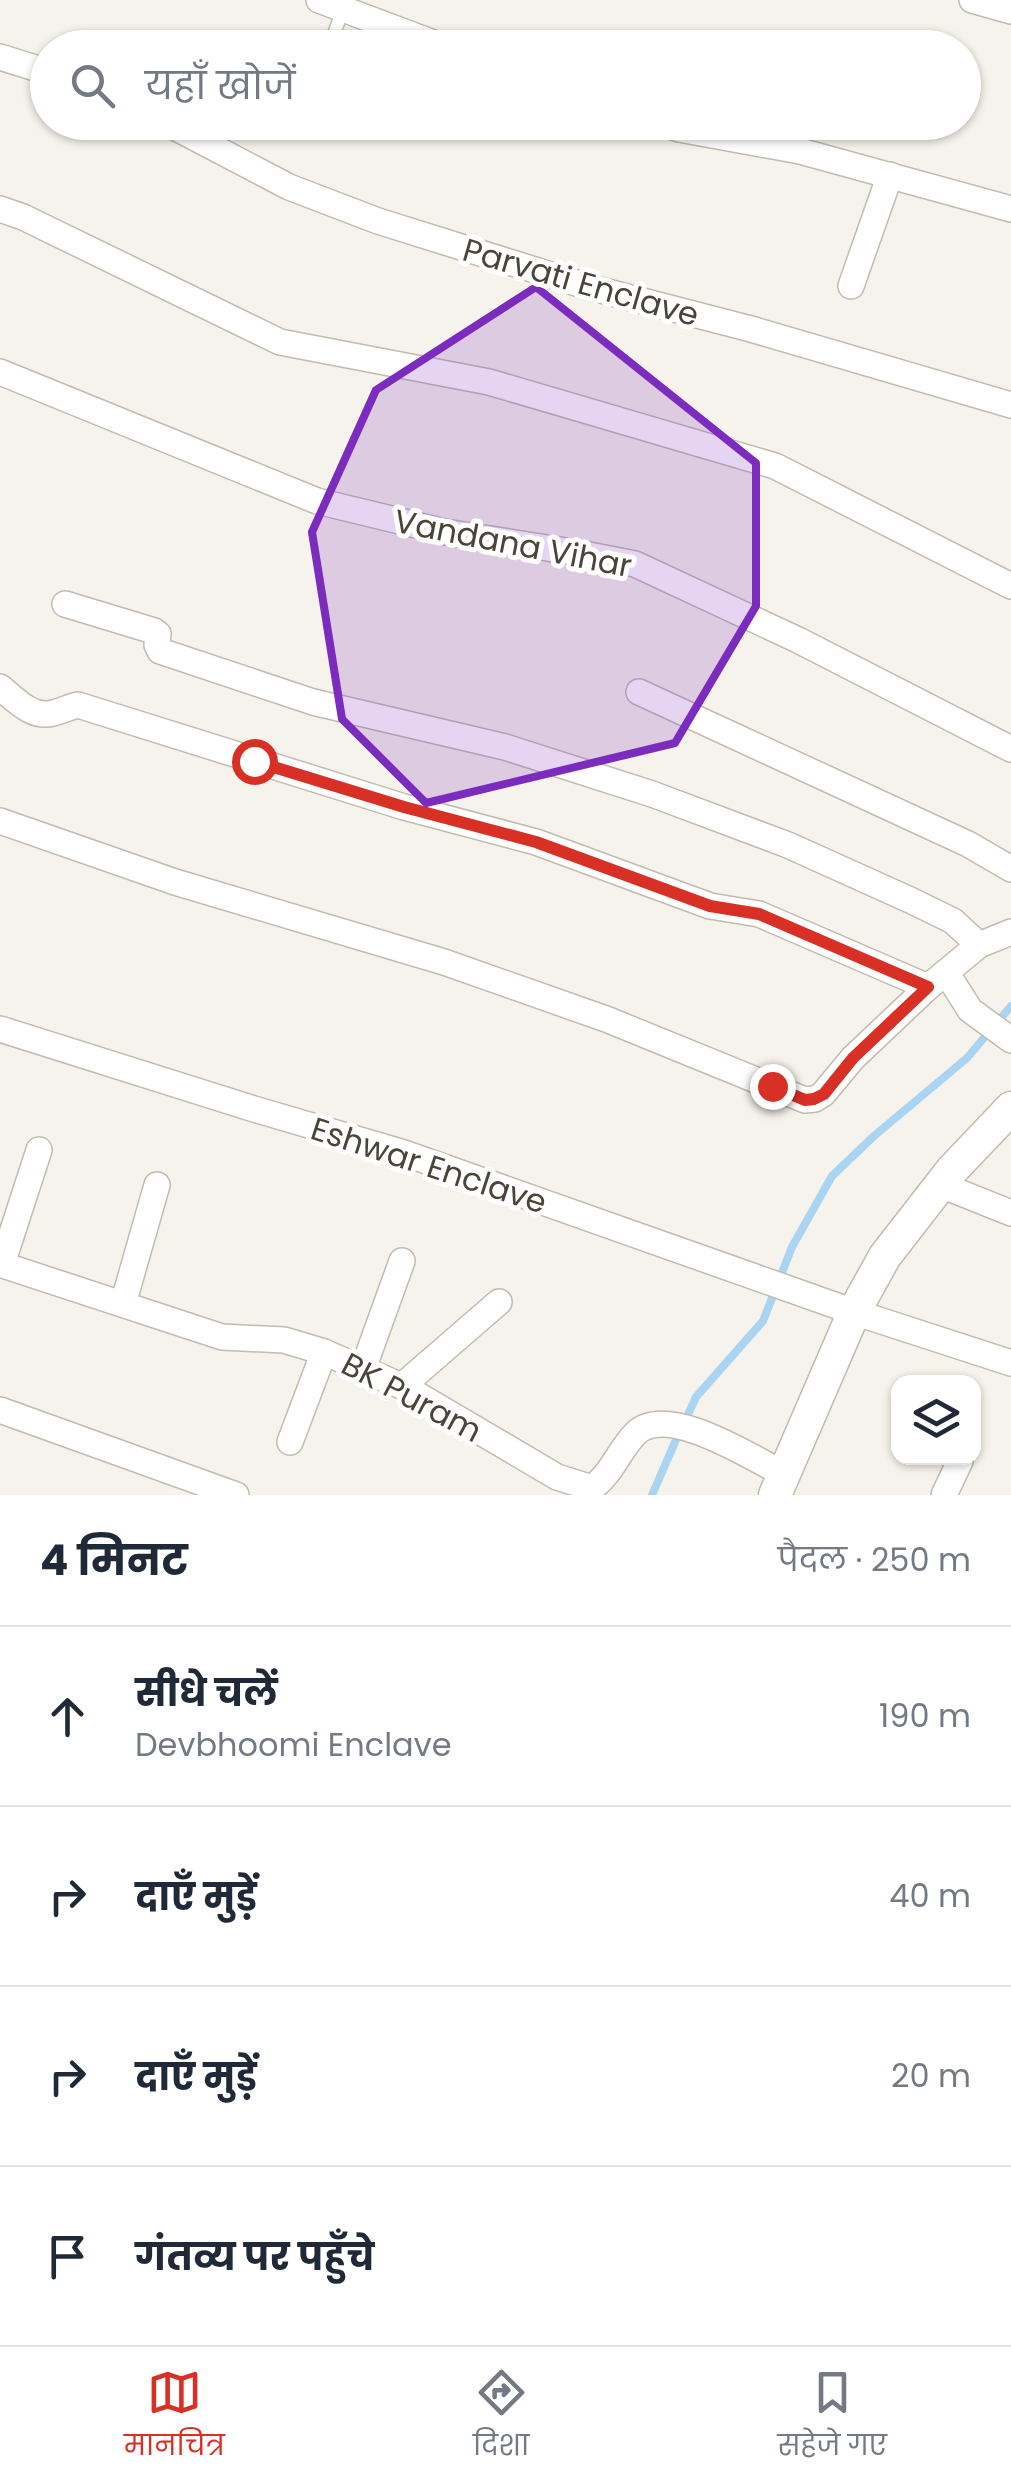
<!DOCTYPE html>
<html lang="hi">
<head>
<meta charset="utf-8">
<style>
  body { margin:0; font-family:Poppins,"Noto Sans Devanagari",sans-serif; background:#f6f6f7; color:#1f2937 }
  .controls { position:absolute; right:30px; bottom:30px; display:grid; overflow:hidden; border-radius:20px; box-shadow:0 2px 8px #0004 }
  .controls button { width:90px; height:90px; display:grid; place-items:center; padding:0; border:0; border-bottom:2px solid #e0e1e3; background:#fff; color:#1f2937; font:50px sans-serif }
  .stop { position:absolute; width:30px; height:30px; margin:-22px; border:8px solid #d93025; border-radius:50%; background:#fff }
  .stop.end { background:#d93025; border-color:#fff; box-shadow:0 2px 10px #0008 }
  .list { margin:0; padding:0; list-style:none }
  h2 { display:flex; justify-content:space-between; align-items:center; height:130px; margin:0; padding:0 40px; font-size:42px }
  h2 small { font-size:32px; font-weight:400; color:#747a83 }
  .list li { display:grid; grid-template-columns:65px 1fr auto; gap:30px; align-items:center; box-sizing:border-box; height:180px; padding:0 40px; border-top:2px solid #e0e1e3 }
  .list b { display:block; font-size:38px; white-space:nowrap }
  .list p { margin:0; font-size:32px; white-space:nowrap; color:#747a83 }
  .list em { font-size:32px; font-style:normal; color:#747a83 }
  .icon { flex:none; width:55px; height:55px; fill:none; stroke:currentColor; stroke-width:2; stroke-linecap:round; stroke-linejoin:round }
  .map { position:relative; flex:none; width:1011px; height:1495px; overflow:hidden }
  .search { position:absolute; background:#fff; box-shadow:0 2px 8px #0004; left:30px; right:30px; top:30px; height:110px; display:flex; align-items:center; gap:25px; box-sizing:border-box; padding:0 35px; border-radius:55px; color:#747a83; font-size:38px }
  .sheet { height:850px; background:#fff }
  nav { display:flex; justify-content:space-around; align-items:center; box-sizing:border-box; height:140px; border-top:2px solid #e0e1e3; background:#fff; font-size:28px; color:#747a83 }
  nav a { display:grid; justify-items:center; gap:5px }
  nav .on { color:#d93025 }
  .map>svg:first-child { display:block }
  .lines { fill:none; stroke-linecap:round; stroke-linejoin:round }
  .stream { stroke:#a9d4f2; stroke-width:8 }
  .service-casing { stroke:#c2bbae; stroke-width:15 }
  .minor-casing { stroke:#c2bbae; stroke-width:28 }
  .tertiary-casing { stroke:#c2bbae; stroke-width:35 }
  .service { stroke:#fff; stroke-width:12 }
  .minor { stroke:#fff; stroke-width:25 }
  .tertiary { stroke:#fff; stroke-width:32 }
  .route { stroke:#d93025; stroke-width:12 }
  .marked { fill:#7b2cbf; fill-opacity:0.2; stroke:#7b2cbf; stroke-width:8; stroke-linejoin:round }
  .labels { text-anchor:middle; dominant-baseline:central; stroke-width:10; stroke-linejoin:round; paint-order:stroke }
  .street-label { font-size:32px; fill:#4b4439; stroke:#fff }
</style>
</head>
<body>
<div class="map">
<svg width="1011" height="1495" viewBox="0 0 1011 1495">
  <rect width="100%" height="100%" fill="#f6f3ec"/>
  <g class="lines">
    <g class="stream">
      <path d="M685,1421l11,-24 67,-76 29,-74 40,-71 42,-40 93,-78 44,-52"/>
      <path d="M652,1495l27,-62"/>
    </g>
    <g class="service-casing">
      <path id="service" d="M329,48l14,-39"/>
    </g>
    <g class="minor-casing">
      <g id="minor">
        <path d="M319,0l128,48"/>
        <path d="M972,0l39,11"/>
        <path d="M0,57l48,15"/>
        <path d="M165,122l124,65 89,34 211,66 162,42 260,76"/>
        <path d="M659,122l20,7 121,22 211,58"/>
        <path d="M0,209l23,8 257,125 209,40 286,84 236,120"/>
        <path d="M851,286l39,-111"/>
        <path d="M0,372l317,129 128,31 134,21 56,11 163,76 213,109"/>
        <path d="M65,604l89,27 4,3 -1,11 3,6 153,51 192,45 147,47 136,51 122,55 43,21 26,24"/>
        <path d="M0,687c15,12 32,32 53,26 9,-2 16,-6 25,-8l326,102 132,35 174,64 49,8 169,73"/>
        <path d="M639,692l329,152 43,25"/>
        <path d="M0,821l175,61 269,80 162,57 199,81 10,-1 8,-5 30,-36 75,-71 51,-42 32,-13"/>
        <path d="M946,972l24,38 41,30"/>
        <path d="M0,1029l254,80 150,44 450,159 157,51"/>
        <path d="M941,1185l70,28"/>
        <path d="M0,1264l222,73 62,3 40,12 82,36 151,89 35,11c21,-16 26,-36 43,-54 31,-32 115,23 149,40"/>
        <path d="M2,1264l37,-114"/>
        <path d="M123,1304l34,-119"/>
        <path d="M363,1369l39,-108"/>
        <path d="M402,1386l97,-84"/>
        <path d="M0,1410l236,85"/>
        <path d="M290,1442l34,-90"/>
        <path d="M944,1495l16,-34"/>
      </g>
    </g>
    <g class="tertiary-casing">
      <path id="tertiary" d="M775,1495l79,-183 31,-56 67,-86 59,-62"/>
    </g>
    <use href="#service" class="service"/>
    <use href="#minor" class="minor"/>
    <use href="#tertiary" class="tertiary"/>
  </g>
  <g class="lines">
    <path class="route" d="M254,761l150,46 132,35 174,64 49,8 169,73 -75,71 -29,36 -10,5 -9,1 -33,-14"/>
  </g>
  <path class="marked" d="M536,287l220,176v143l-81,137 -249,60 -84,-84 -30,-187 64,-142z"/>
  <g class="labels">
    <g class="street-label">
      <text transform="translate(581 282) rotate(16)">Parvati Enclave</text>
      <text transform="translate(513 543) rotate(11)">Vandana Vihar</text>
      <text transform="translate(429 1165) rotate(18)">Eshwar Enclave</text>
      <text transform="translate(412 1397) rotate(28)">BK Puram</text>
    </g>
  </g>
</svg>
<div class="controls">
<button><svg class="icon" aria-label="layers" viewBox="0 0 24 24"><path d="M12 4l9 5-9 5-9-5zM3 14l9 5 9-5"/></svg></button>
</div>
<div class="stop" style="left:254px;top:761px"></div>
<div class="stop end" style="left:772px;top:1086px"></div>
<div class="search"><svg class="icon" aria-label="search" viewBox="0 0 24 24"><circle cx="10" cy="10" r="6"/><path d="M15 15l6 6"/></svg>यहाँ खोजें</div>
</div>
<section class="sheet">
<h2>4 मिनट<small>पैदल · 250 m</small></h2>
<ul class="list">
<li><svg class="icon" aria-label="ahead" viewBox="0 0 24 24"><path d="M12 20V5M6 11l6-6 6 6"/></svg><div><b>सीधे चलें</b><p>Devbhoomi Enclave</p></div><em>190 m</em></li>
<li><svg class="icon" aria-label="right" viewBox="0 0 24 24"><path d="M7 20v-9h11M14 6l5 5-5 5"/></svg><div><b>दाएँ मुड़ें</b></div><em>40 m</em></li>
<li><svg class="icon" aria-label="right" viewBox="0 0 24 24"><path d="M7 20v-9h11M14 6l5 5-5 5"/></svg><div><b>दाएँ मुड़ें</b></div><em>20 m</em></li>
<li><svg class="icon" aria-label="arrive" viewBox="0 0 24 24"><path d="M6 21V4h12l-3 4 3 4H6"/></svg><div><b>गंतव्य पर पहुँचे</b></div></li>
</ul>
</section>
<nav>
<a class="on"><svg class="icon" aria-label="map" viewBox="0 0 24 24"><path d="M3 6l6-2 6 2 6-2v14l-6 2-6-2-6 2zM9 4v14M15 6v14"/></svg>मानचित्र</a>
<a><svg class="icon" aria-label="directions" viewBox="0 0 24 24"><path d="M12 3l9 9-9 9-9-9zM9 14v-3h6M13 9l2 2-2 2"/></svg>दिशा</a>
<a><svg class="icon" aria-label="saved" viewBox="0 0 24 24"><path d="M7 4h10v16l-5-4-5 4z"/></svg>सहेजे गए</a>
</nav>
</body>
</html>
